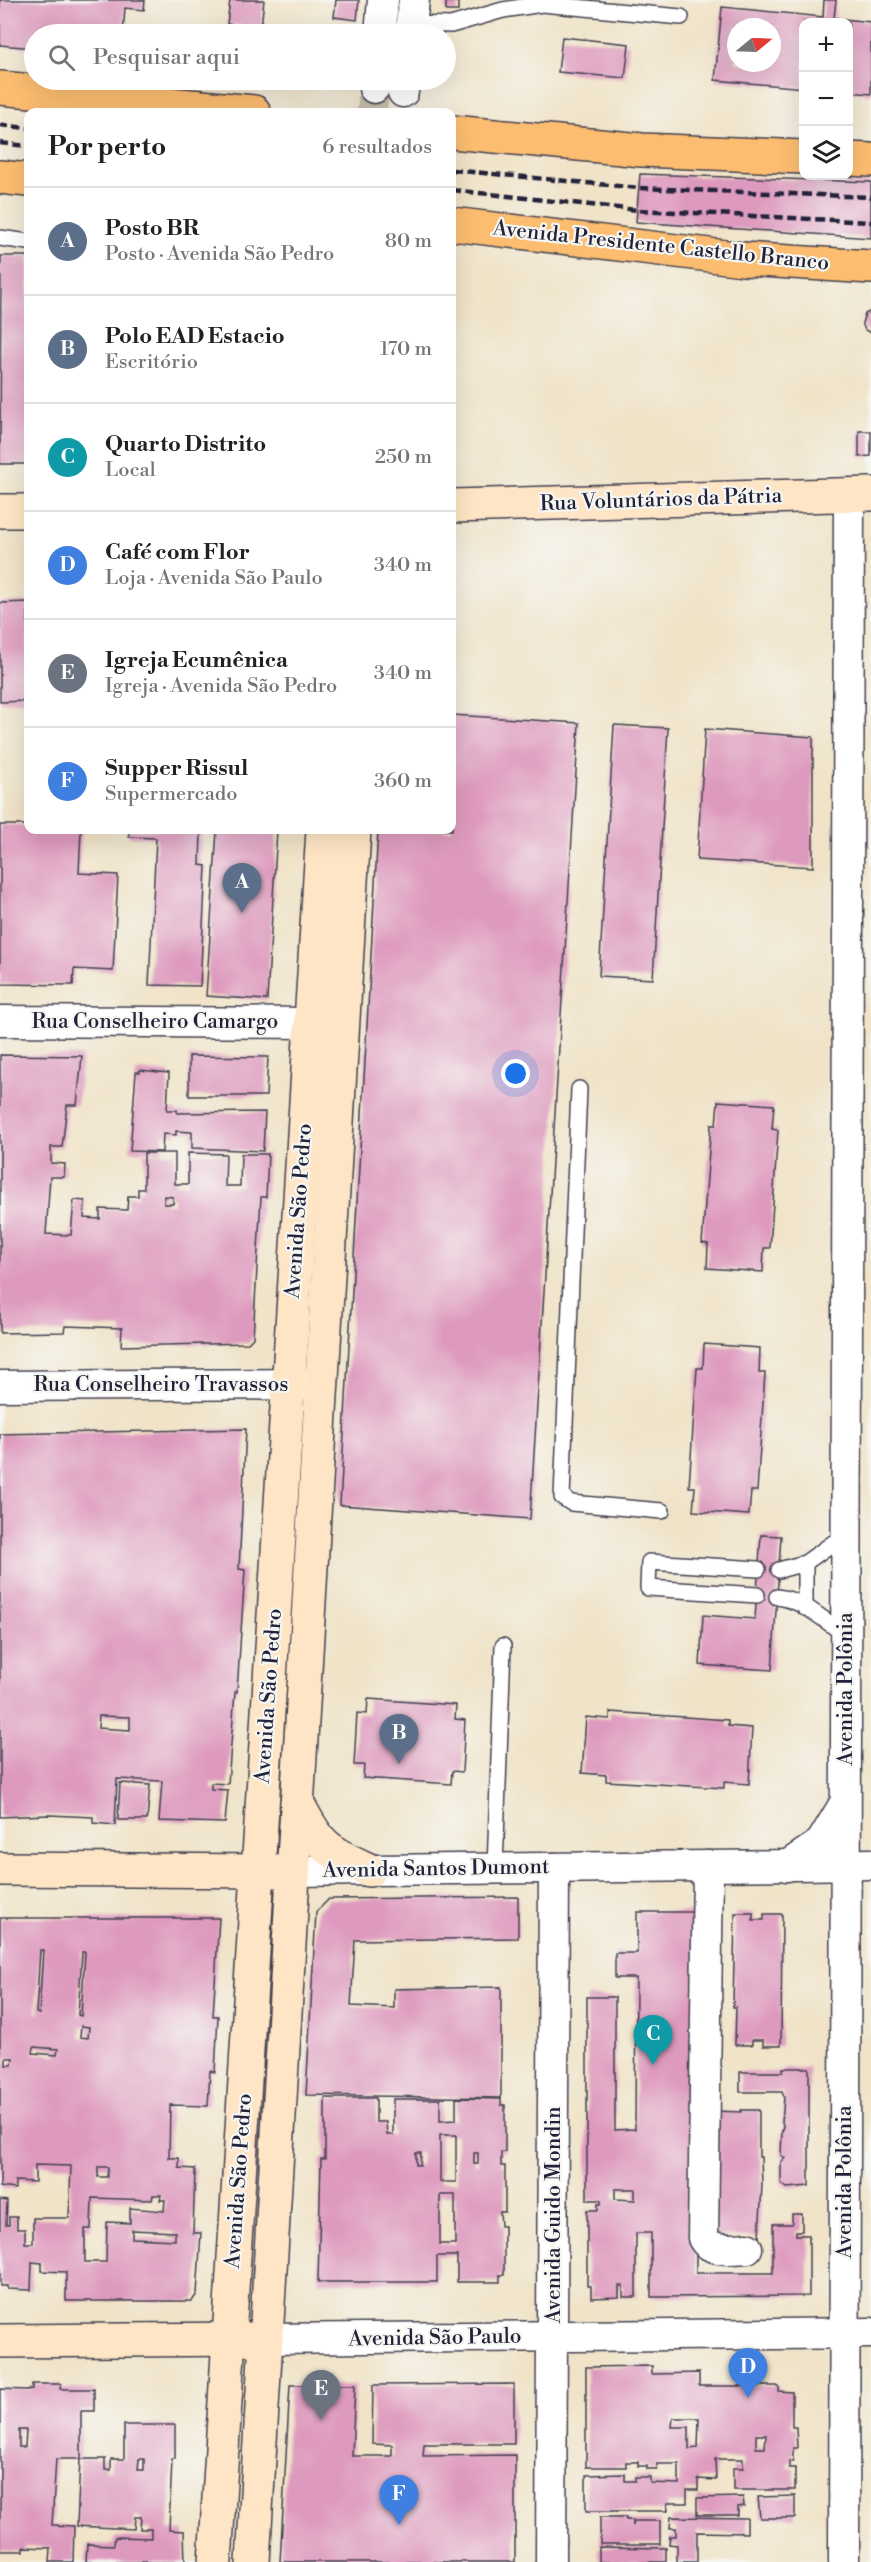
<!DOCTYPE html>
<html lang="pt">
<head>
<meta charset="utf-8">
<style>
  body { margin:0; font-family:"Libre Bodoni",serif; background:#f6f6f6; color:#202124 }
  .controls { position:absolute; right:18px; top:18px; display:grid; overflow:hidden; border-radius:12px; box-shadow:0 6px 24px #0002 }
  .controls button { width:54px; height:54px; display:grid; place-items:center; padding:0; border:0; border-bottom:2px solid #e0e0e0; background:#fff; color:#202124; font:30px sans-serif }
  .compass { position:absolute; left:727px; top:18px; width:54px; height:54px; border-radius:50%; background:#fff; box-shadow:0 6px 24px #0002; rotate:71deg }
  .you { position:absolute; left:516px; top:1074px; width:21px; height:21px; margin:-15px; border:4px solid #fff; border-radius:50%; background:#1a73e8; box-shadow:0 0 0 9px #1a73e833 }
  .badge { display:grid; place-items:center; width:39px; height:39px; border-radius:50%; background:#b5179e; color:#fff; font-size:20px; font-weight:700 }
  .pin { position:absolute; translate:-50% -50px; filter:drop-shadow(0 2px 3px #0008) }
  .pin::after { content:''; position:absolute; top:32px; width:21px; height:18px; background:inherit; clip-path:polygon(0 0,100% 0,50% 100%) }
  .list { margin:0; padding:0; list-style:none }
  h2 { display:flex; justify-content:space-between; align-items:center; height:78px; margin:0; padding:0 24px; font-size:26px }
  h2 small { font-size:20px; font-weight:400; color:#757577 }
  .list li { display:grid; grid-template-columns:39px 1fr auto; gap:18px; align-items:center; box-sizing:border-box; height:108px; padding:0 24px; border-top:2px solid #e0e0e0 }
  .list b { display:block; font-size:22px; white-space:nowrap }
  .list p { margin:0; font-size:20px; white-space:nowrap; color:#757577 }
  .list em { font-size:20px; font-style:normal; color:#757577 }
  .icon { flex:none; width:33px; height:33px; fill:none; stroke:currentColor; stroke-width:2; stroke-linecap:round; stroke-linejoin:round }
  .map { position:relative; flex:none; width:871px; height:2562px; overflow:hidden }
  .search { position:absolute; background:#fff; box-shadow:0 6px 24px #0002; left:24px; top:24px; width:432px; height:66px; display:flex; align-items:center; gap:15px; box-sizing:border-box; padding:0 21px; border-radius:33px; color:#757577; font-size:22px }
  .panel { position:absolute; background:#fff; box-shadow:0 6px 24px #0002; left:24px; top:108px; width:432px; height:726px; border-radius:12px }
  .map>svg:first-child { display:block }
  .building { fill:#de9abe; fill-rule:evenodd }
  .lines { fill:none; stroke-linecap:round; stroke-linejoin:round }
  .street-tunnel { stroke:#c7bcac; stroke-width:30; stroke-dasharray:30 15; stroke-linecap:butt }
  .lane-casing { stroke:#413f50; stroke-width:18 }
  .street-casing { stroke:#413f50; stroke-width:33 }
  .secondary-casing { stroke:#413f50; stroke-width:36 }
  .primary-casing { stroke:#413f50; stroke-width:36 }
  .lane { stroke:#fff; stroke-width:15 }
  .street { stroke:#fff; stroke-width:30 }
  .secondary { stroke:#fee5c5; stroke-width:33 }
  .primary { stroke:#fcbd6f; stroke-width:33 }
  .rail { stroke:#22223b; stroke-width:4.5; stroke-dasharray:9 4.5; stroke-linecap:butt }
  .labels { text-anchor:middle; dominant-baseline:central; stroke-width:4.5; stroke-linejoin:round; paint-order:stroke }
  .street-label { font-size:21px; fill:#22223b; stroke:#f6f6f2 }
</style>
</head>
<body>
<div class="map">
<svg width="871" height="2562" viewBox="0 0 871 2562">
  <rect width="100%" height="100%" fill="#f6f6f2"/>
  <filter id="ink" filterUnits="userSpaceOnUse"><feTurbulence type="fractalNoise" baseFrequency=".0167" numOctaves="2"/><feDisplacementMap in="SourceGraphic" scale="12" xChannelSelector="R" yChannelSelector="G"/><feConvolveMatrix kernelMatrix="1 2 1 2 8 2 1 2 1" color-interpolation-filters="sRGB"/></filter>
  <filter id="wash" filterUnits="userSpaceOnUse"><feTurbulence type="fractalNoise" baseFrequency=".008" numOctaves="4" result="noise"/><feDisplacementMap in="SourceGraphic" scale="24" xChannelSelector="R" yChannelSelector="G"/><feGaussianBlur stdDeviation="1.35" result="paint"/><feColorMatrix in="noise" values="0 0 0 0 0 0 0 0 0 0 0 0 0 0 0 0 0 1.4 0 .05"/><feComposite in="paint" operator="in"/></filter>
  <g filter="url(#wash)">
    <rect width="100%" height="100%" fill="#f0e3c8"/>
    <g id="blocks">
      <g class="building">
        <path d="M0,0h145l-1,10 -19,-2 -2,26h-89v14l-34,-3z"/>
        <path d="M230,0h34l-3,27 -34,-3z"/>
        <path d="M336,0h23l-2,20 -23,-3z"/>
        <path d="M824,0h12l-2,18 37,4v72l-22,-2v-70h-45v66l-89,-8 7,-73 101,10zM736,27h36v36h-36z"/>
        <rect x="446" y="2" width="12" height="9"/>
        <path d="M562,37l67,7 -4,34 -67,-6z"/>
        <path d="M640,174l231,8v56l-235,-16z"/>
        <path d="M1,256h27v208h-28z"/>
        <path d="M871,311v22l-6,-3 -3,-7 3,-9z"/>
        <path d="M859,431h12v25l-12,1z"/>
        <path d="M28,602v99l-28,1v-99z"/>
        <path d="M452,715l127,8 -49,796 -190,-14 38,-675h74z"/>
        <path d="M614,725l54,3 -15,251 -54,-3z"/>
        <path d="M705,729l108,8v130l-116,-7z"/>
        <path d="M0,825h28v5h53l-2,43 39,2 -5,96 -39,-2 -1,16 -73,-1z"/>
        <path d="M129,830h72l-1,35 6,1 -6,120 -51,-1 7,-147 -27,-1z"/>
        <path d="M217,830h60l-10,170 -61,-4z"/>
        <path d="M0,1055l82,1 -5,49h-10l-5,42h-11v16l14,1 -1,13h-14l-4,57 25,1 3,-35 11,1 -1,17 16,1v-10l27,1 1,-14h10v-7h6v-36h31v31h13v-31l38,1 -1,32h15l1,-32h27l-2,43h-5l-8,141 -5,5 -127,3 1,-18 -27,-1 -30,-1 -1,6 -64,1zM164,1196l9,1v7h-9z"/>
        <path d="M189,1056l79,1 -2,39h-77z"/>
        <path d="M140,1070l29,3 -2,37h10v3l88,-1 -2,39 -71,-3v-16l-16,-1v4l-13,-1 -1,18 -32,-1 6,-79h4z"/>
        <path d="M718,1101l56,4 -2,24 6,1 -8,118h-6l-1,24 -56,-4 1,-24 -6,-1 9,-118h5z"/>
        <path d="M704,1344l56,4 -1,25h6l-8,118h-6l-2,24 -56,-4 2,-24h-6l8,-119h6z"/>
        <path d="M246,1429l-7,140 6,1 -8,122h-2l-7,92 -17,-1v6l17,1 -3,33 -66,-2 3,-40 -45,-2 -2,46 -22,-2v-6l-44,-2 -49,2v-383zM99,1716l31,1v13l-32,-2z"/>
        <path d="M761,1535l20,1 -9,134 -72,-5 3,-50 52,4z"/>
        <path d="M368,1699l88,6 -1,14 10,1 -3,52 -10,-1 -1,13 -88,-6 1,-13h-10l3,-52 10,1z"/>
        <path d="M610,1712l118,8v6l24,2 -3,56 -25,-2v6l-118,-7v-6l-24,-2 4,-56 24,2z"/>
        <path d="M120,1783l30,2 -3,35h-29z"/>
        <path d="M518,1897v41l-163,2 -4,66 43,2v-19l107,-2v111l-195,-3 10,-183 13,-13z"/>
        <path d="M637,1912h59v361h77v-49h19v-10h10v17h-6v4h13v61l-158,1v-64h-15v64h-13v-11h-4v11l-28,1v-12h-4v-76h11v-6h3v-4h-14v-203h28v133l20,-1 1,-151h-21v-25h22zM615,2189h20v11l-20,-1z"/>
        <path d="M735,1913h18v7h11v-6h18l-1,132h-18v-6h-11v5h-17l1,-38h-3z"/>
        <path d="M0,1918h219l-6,98h5l-3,56 -5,-1 -2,35 -38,-1 -1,53h10v10l16,1 -2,64h8l-4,61 -5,7h-126v-29l-24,-1v-8l-10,-1 -1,28 -24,-1v-3h-7v-86l7,1 -1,24h3v-8h8v12h8v14h8v-25h36l2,-52 -36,-1v17l-20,-1v8l-15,-2zM40,1950h3l-4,64 -3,-1zM82,1952h3l-4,64 -3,-1zM81,2026l8,1 -1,11 -8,-1zM34,2047l24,2 -1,6 -24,-2zM6,2058h7l-1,7h-6zM98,2167h10l-1,10h-9zM153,2195h8l-1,5h5l-1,11 -34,-3v15l-23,-1 -1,40h-21v-33h6l1,-31 60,2zM132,2230l43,2v8l-43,-2z"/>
        <path d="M783,2068h26v118l-22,2 -6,-5v-21l4,-4 -4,-3 1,-24 2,-4 -2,-4 2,-26 -2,-5h-42v-20h43z"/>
        <path d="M325,2098h51v24h10l1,13h6v-36h47v22l16,-1v-22l45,1v6h4v47h-4v14h4v46h-5l1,14h3v49h-4v7h-43v-26h-20v26h-119l3,-123h4zM440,2135h16v47h-16zM416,2153h5l-1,12h-4zM474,2153h4v11h-4zM440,2195h15v49h-15z"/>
        <path d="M741,2110h18v47h2l1,28 -3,52 -46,-1 1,-125 27,1z"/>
        <path d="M652,2366v8l47,-1v13h80v5l13,1v35h4l1,21h-4v13h-4v7h6v22h-62v-22h10v-9h-28l1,21 -18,-1v11h-11v13h-20l1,8h-82v-36l39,-1v7h10v-4h15v6l29,1v-20h-22v5h-10v-3h-9v-4h-12v5h-40v-100zM673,2418h26l-1,30 -9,1v-22h-17zM756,2435h10l-1,13h-9z"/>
        <path d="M32,2384h29l-1,5h34v22h-13v48h-25l-4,66 22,1 -1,36h-23l1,-14 -27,-1v4h-24v-162l26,1 6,-1zM19,2430h7l-1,17h-6z"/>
        <path d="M514,2384v60h-90l-1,12 92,-1v107h-235l10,-177h65l-3,71h40v-11l-20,-1 1,-59z"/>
        <path d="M124,2425h51v34h-3l-3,71 15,1 1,31h-99l1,-18 27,1 1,-8 36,1v-9h-11l1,-12h-6l-1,12 -57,-3 3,-67h25v11h6v-11h13zM139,2459h5v11h-6z"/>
        <path d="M795,2496v22h-35l-2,-21z"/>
        <path d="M743,2497l1,9 -6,1v8h-41v-17z"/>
        <path d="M600,2517h26v3h7v6l1,-5h26v23h-60z"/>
        <path d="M671,2517l76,1v15l-50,-1v30h-20v-17l-8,-1 1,-8h6v-8h-6z"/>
        <path d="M599,2547l67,1v14h-67z"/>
      </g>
    </g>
  </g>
  <g filter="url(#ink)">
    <use href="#blocks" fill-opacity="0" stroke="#413f50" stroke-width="1.5"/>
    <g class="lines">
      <path class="street-tunnel" d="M372,112l2,-24"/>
      <g class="lane-casing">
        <g id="lane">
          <path d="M408,24l43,1 52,-15 39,-6 139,13"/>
          <path d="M0,238l28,4"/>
          <path d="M579,1089l-17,408 9,6 91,8"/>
          <path d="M805,1563v45"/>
          <path d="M779,1570l26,-7 42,-30"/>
          <path d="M757,1595l-109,-7 1,-26 109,7"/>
          <path d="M777,1597c25,2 48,24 68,38"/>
          <path d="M495,1868l8,-222"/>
        </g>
      </g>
      <g class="street-casing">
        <g id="street">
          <path d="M380,34l3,-34"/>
          <path d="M410,34l4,-34"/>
          <path d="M374,88v-8"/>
          <path d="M403,92l1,-12"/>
          <path d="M0,1021l311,2"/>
          <path d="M0,1386l313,-2"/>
          <path d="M708,1866l-5,372c7,14 31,11 44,10"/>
          <path d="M787,1866l34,-23 24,-40"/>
          <path d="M293,1871l578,-7"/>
          <path d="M266,2339l605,-6"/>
          <path d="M551,2562l3,-694"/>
          <path d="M844,2562l5,-2068"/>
        </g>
      </g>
      <g class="secondary-casing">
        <g id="secondary">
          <path d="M452,506l419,-12"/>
          <path d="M0,511h28"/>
          <path d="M297,1802c21,42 29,49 72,68"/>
          <path d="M0,1869l280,2"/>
          <path d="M0,2341l250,-2"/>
          <path d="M215,2562l108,-1732"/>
          <path d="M253,2562l101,-1732"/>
        </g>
      </g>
      <g class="primary-casing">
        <g id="primary">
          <path d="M0,88l254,24"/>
          <path d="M452,132l190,18 162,7"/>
          <path d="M848,159l23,1"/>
          <path d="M0,177l28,3"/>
          <path d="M452,224l291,35 128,8"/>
        </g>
      </g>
      <use href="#lane" class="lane"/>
      <use href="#street" class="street"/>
      <use href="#secondary" class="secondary"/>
      <use href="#primary" class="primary"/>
      <g class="rail">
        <path d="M0,125l28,3"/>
        <path d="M0,143l28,3"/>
        <path d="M452,170l187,18 232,9"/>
        <path d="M452,190l185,20 234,12"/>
      </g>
    </g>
  </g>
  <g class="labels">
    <g class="street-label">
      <text transform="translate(661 246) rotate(6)">Avenida Presidente Castello Branco</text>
      <text transform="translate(661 500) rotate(-2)">Rua Voluntários da Pátria</text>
      <text x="155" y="1022">Rua Conselheiro Camargo</text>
      <text transform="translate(299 1211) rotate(-86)">Avenida São Pedro</text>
      <text x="161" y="1385">Rua Conselheiro Travassos</text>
      <text transform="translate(846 1689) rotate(-90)">Avenida Polônia</text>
      <text transform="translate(269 1696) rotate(-86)">Avenida São Pedro</text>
      <text transform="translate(436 1869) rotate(-1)">Avenida Santos Dumont</text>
      <text transform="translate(239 2181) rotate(-86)">Avenida São Pedro</text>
      <text transform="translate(845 2182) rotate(-90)">Avenida Polônia</text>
      <text transform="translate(554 2215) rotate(-90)">Avenida Guido Mondin</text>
      <text transform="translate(435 2338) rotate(-1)">Avenida São Paulo</text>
    </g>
  </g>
</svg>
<div class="controls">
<button>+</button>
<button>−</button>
<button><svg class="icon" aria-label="layers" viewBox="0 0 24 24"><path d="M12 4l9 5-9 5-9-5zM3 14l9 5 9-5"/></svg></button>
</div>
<svg class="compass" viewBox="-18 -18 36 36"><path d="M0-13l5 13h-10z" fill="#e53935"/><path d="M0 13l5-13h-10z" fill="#757577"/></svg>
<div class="you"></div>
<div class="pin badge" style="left:242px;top:913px;background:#5c6f8a">A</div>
<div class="pin badge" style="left:399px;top:1764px;background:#5c6f8a">B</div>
<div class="pin badge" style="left:653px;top:2065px;background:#0f9aa8">C</div>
<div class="pin badge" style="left:748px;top:2398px;background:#3f7fe0">D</div>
<div class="pin badge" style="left:321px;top:2420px;background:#6b7280">E</div>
<div class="pin badge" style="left:399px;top:2525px;background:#3f7fe0">F</div>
<div class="search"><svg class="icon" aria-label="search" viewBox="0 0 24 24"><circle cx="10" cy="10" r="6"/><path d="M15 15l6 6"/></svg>Pesquisar aqui</div>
<section class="panel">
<h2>Por perto<small>6 resultados</small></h2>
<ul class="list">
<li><span class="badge" style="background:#5c6f8a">A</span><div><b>Posto BR</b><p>Posto · Avenida São Pedro</p></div><em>80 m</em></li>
<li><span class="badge" style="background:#5c6f8a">B</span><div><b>Polo EAD Estacio</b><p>Escritório</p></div><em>170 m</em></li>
<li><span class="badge" style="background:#0f9aa8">C</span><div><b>Quarto Distrito</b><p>Local</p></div><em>250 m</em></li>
<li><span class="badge" style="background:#3f7fe0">D</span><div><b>Café com Flor</b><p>Loja · Avenida São Paulo</p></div><em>340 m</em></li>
<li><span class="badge" style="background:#6b7280">E</span><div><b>Igreja Ecumênica</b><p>Igreja · Avenida São Pedro</p></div><em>340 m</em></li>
<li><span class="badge" style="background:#3f7fe0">F</span><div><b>Supper Rissul</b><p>Supermercado</p></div><em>360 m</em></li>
</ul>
</section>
</div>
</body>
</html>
